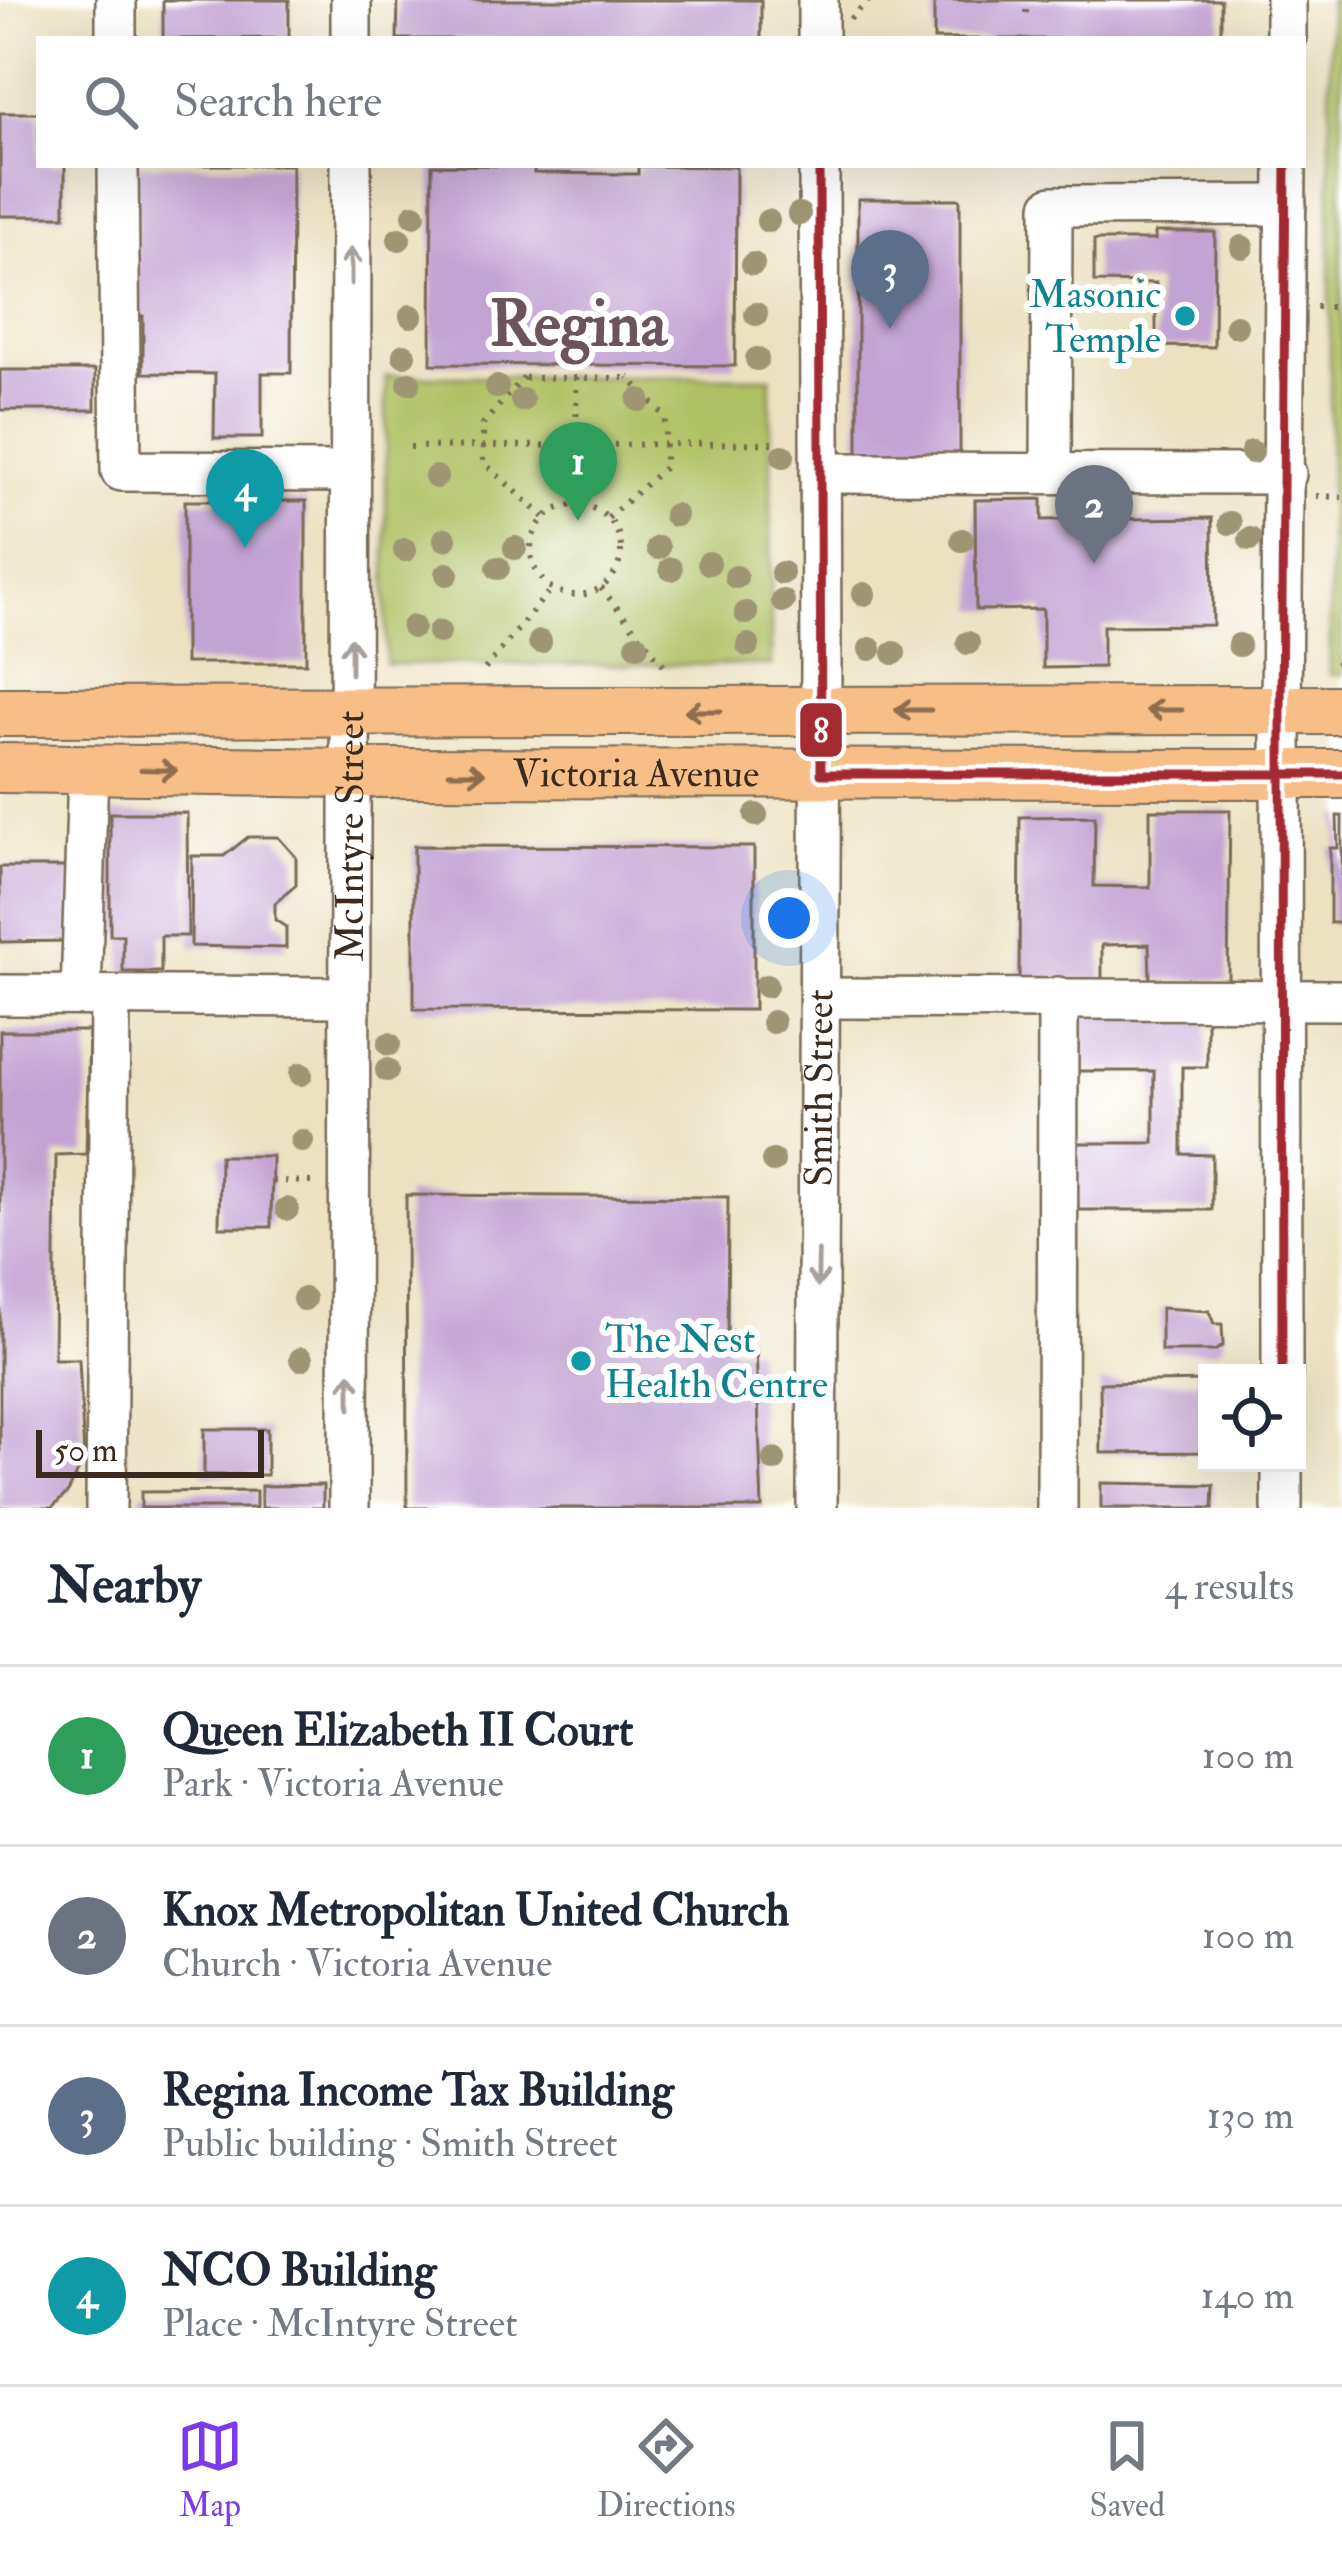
<!DOCTYPE html>
<html lang="en">
<head>
<meta charset="utf-8">
<style>
  body { margin:0; font-family:"IM FELL Double Pica",serif; background:#f6f6f7; color:#1f2937 }
  .controls { position:absolute; right:36px; bottom:36px; display:grid; overflow:hidden; border-radius:0px; box-shadow:0 12px 48px #0002 }
  .controls button { width:108px; height:108px; display:grid; place-items:center; padding:0; border:0; border-bottom:3px solid #e0e1e3; background:#fff; color:#1f2937; font:60px sans-serif }
  .scale { position:absolute; left:36px; bottom:30px; width:228px; box-sizing:border-box; padding-left:12px; border:6px solid #3b2a1e; border-top:0; font-size:33px; line-height:42px; white-space:nowrap; color:#3b2a1e; -webkit-text-stroke:9px #fff; paint-order:stroke }
  .you { position:absolute; left:789px; top:918px; width:42px; height:42px; margin:-30px; border:9px solid #fff; border-radius:50%; background:#1a73e8; box-shadow:0 0 0 18px #1a73e833 }
  .badge { display:grid; place-items:center; width:78px; height:78px; border-radius:50%; background:#7c3aed; color:#fff; font-size:39px; font-weight:700 }
  .pin { position:absolute; translate:-50% -99px; filter:drop-shadow(0 3px 6px #0008) }
  .pin::after { content:''; position:absolute; top:63px; width:42px; height:36px; background:inherit; clip-path:polygon(0 0,100% 0,50% 100%) }
  .list { margin:0; padding:0; list-style:none }
  h2 { display:flex; justify-content:space-between; align-items:center; height:156px; margin:0; padding:0 48px; font-size:51px }
  h2 small { font-size:39px; font-weight:400; color:#747a83 }
  .list li { display:grid; grid-template-columns:78px 1fr auto; gap:36px; align-items:center; box-sizing:border-box; height:180px; padding:0 48px; border-top:3px solid #e0e1e3 }
  .list b { display:block; font-size:45px; white-space:nowrap }
  .list p { margin:0; font-size:39px; white-space:nowrap; color:#747a83 }
  .list em { font-size:39px; font-style:normal; color:#747a83 }
  .icon { flex:none; width:66px; height:66px; fill:none; stroke:currentColor; stroke-width:2; stroke-linecap:round; stroke-linejoin:round }
  .map { position:relative; flex:none; width:1342px; height:1508px; overflow:hidden }
  .search { position:absolute; background:#fff; box-shadow:0 12px 48px #0002; left:36px; right:36px; top:36px; height:132px; display:flex; align-items:center; gap:30px; box-sizing:border-box; padding:0 42px; border-radius:0px; color:#747a83; font-size:45px }
  .sheet { height:876px; background:#fff }
  nav { display:flex; justify-content:space-around; align-items:center; box-sizing:border-box; height:168px; border-top:3px solid #e0e1e3; background:#fff; font-size:33px; color:#747a83 }
  nav a { display:grid; justify-items:center; gap:6px }
  nav .on { color:#7c3aed }
  .map>svg:first-child { display:block }
  .green { fill:#b0c165; stroke:#767642; stroke-width:3 }
  .building { fill:#c3a3d3 }
  .lines { fill:none; stroke-linecap:round; stroke-linejoin:round }
  .minor-casing { stroke:#796a57; stroke-width:44 }
  .major-casing { stroke:#796a57; stroke-width:52 }
  .path { stroke:#796a57; stroke-width:6; stroke-dasharray:3 9; stroke-linecap:butt }
  .minor { stroke:#fff; stroke-width:39 }
  .major { stroke:#f7be87; stroke-width:48 }
  .bus-1-casing { stroke:#fff; stroke-width:18 }
  .bus-1 { stroke:#a42c31; stroke-width:9 }
  .tree { fill:#9e9673 }
  .oneway { stroke:#a79f9a }
  .oneway2 { stroke:#906d4d }
  .culture-dot { fill:#0f9aa8; stroke:#fff; stroke-width:4.5 }
  .labels { text-anchor:middle; dominant-baseline:central; stroke-width:12; stroke-linejoin:round; paint-order:stroke }
  .culture-label { font-size:39px; fill:#0d838f; stroke:#fff; text-anchor:end }
  .street-label { font-size:39px; fill:#3b2a1e; stroke:#fff }
  .town-label { font-size:63px; font-weight:bold; fill:#6b545d; stroke:#fff }
  .line-badge { stroke:#fff; stroke-width:4.5 }
  .badge-label { font-size:33px; text-anchor:middle; font-weight:bold; fill:#fff }
</style>
</head>
<body>
<div class="map">
<svg width="1342" height="1508" viewBox="0 0 1342 1508">
  <rect width="100%" height="100%" fill="#fff"/>
  <filter id="ink" filterUnits="userSpaceOnUse"><feTurbulence type="fractalNoise" baseFrequency=".00833" numOctaves="2"/><feDisplacementMap in="SourceGraphic" scale="24" xChannelSelector="R" yChannelSelector="G"/><feConvolveMatrix kernelMatrix="1 2 1 2 8 2 1 2 1" color-interpolation-filters="sRGB"/></filter>
  <filter id="wash" filterUnits="userSpaceOnUse"><feTurbulence type="fractalNoise" baseFrequency=".004" numOctaves="4" result="noise"/><feDisplacementMap in="SourceGraphic" scale="48" xChannelSelector="R" yChannelSelector="G"/><feGaussianBlur stdDeviation="2.7" result="paint"/><feColorMatrix in="noise" values="0 0 0 0 0 0 0 0 0 0 0 0 0 0 0 0 0 1.4 0 .05"/><feComposite in="paint" operator="in"/></filter>
  <g filter="url(#wash)">
    <rect width="100%" height="100%" fill="#ece2c2"/>
    <g class="green">
      <rect x="1330" y="0" width="12" height="675"/>
      <path d="M386,376l385,1v288l-385,-1z"/>
    </g>
    <g id="blocks">
      <g class="building">
        <path d="M163,0h126v38l-126,1z"/>
        <path d="M398,0h363v39h-364z"/>
        <rect x="934" y="0" width="287" height="39"/>
        <path d="M0,113h39v52h26v51h-65z"/>
        <path d="M137,165h155l-1,208h-29v65h-48l1,-64 -72,-1v-57h-7z"/>
        <path d="M432,165l102,1v7l87,1h17v-8l98,1 -1,199 -304,-2z"/>
        <rect x="858" y="199" width="102" height="260"/>
        <path d="M1155,232h60l-1,115 -58,-1v-63l-62,-1v-42h61z"/>
        <rect x="0" y="370" width="95" height="40"/>
        <path d="M1042,499v21l170,-2 1,107 -110,1v41l-60,1v-59l-67,1 -1,-110z"/>
        <rect x="185" y="501" width="121" height="162"/>
        <path d="M1150,810h80l-2,170 -78,-1 -1,-35 -47,1v35h-83l1,-163 75,-1 -1,70 56,1z"/>
        <path d="M110,813h77l1,123h-27v36h-38v-37h-13z"/>
        <path d="M1337,816h5v107h-12v-75h8z"/>
        <path d="M248,837h30l18,20v28l-21,18v17l11,7v21l-95,-2 1,-90h32z"/>
        <path d="M414,846l340,1v163l-340,-1z"/>
        <path d="M0,867h72v74l-72,1z"/>
        <path d="M1065,1010h142v57h-25v87l30,1v55h-147v-67h89v-72h-89z"/>
        <path d="M0,1031h89l-3,123 -30,1 -2,204h25l5,100 -16,33 -16,16h-52z"/>
        <path d="M220,1156h52l-1,71h-52z"/>
        <path d="M406,1195l322,2 -1,151h29l6,160h-355z"/>
        <path d="M1161,1308l48,3 5,13h8l1,22 -9,5h-53z"/>
        <path d="M1207,1381v71l-106,1 -1,-70z"/>
        <rect x="204" y="1429" width="63" height="46"/>
        <path d="M1101,1483l113,2 -1,23h-112z"/>
        <path d="M323,1485v23h-62v-22z"/>
        <path d="M256,1491v17h-115v-16z"/>
      </g>
    </g>
  </g>
  <g filter="url(#ink)">
    <use href="#blocks" fill-opacity="0" stroke="#796a57" stroke-width="3"/>
    <g class="lines">
      <g class="minor-casing">
        <g id="minor">
          <path d="M116,0v39"/>
          <path d="M818,0v39"/>
          <path d="M351,39v-39"/>
          <path d="M1286,39v-39"/>
          <path d="M118,165l3,306 230,1"/>
          <path d="M820,473l466,1"/>
          <path d="M1051,473l1,-267 234,-1"/>
          <path d="M0,995l350,2"/>
          <path d="M81,995l7,-226"/>
          <path d="M820,998l522,2"/>
          <path d="M1282,1373l-1,-663 5,-545"/>
          <path d="M1282,1463v45"/>
          <path d="M106,1508l4,-512"/>
          <path id="s1" d="M349,1508l2,-1343"/>
          <path id="s2" d="M817,1508l4,-843 -2,-500"/>
          <path d="M1057,1508l1,-511"/>
        </g>
      </g>
      <g class="major-casing">
        <g id="major">
          <path d="M0,712l1342,-2"/>
          <path id="s3" d="M0,768l350,5 992,1"/>
        </g>
      </g>
      <g class="path">
        <path d="M1026,13l1,-13"/>
        <path d="M850,19l19,-19"/>
        <path d="M1316,307h26"/>
        <path d="M576,365l1,139"/>
        <path d="M524,377l-41,47v38l61,55"/>
        <path d="M525,378h105"/>
        <path d="M410,447l365,-4"/>
        <path d="M1316,496l26,1"/>
        <circle cx="576" cy="550" r="45"/>
        <path d="M608,518l57,-51v-50l-37,-40"/>
        <path d="M601,588l67,82"/>
        <path d="M1336,665l6,-4"/>
        <path d="M485,669l66,-80"/>
        <path d="M272,1181l44,1"/>
      </g>
      <use href="#minor" class="minor"/>
      <use href="#major" class="major"/>
      <g class="bus-1-casing">
        <g id="bus-1">
          <path d="M819,165l2,609h521"/>
          <path d="M1282,1373l-1,-663 5,-545"/>
        </g>
      </g>
      <use href="#bus-1" class="bus-1"/>
    </g>
    <g class="tree">
      <circle cx="799" cy="214" r="12"/>
      <circle cx="414" cy="215" r="12"/>
      <circle cx="768" cy="221" r="12"/>
      <circle cx="399" cy="239" r="12"/>
      <circle cx="1242" cy="247" r="12"/>
      <circle cx="753" cy="264" r="12"/>
      <circle cx="756" cy="314" r="12"/>
      <circle cx="411" cy="316" r="12"/>
      <circle cx="1236" cy="326" r="12"/>
      <circle cx="404" cy="355" r="12"/>
      <circle cx="757" cy="359" r="12"/>
      <circle cx="409" cy="383" r="12"/>
      <circle cx="497" cy="387" r="12"/>
      <circle cx="522" cy="400" r="12"/>
      <circle cx="639" cy="400" r="12"/>
      <circle cx="1252" cy="452" r="12"/>
      <circle cx="783" cy="456" r="12"/>
      <circle cx="436" cy="477" r="12"/>
      <circle cx="675" cy="515" r="12"/>
      <circle cx="1230" cy="523" r="12"/>
      <circle cx="445" cy="539" r="12"/>
      <circle cx="1250" cy="539" r="12"/>
      <circle cx="962" cy="540" r="12"/>
      <circle cx="515" cy="548" r="12"/>
      <circle cx="658" cy="548" r="12"/>
      <circle cx="405" cy="550" r="12"/>
      <circle cx="709" cy="563" r="12"/>
      <circle cx="498" cy="568" r="12"/>
      <circle cx="671" cy="569" r="12"/>
      <circle cx="782" cy="573" r="12"/>
      <circle cx="447" cy="574" r="12"/>
      <circle cx="736" cy="577" r="12"/>
      <circle cx="864" cy="594" r="12"/>
      <circle cx="783" cy="601" r="12"/>
      <circle cx="746" cy="613" r="12"/>
      <circle cx="413" cy="627" r="12"/>
      <circle cx="439" cy="632" r="12"/>
      <circle cx="540" cy="642" r="12"/>
      <circle cx="968" cy="643" r="12"/>
      <circle cx="637" cy="645" r="12"/>
      <circle cx="748" cy="645" r="12"/>
      <circle cx="1239" cy="645" r="12"/>
      <circle cx="870" cy="649" r="12"/>
      <circle cx="894" cy="653" r="12"/>
      <circle cx="756" cy="815" r="12"/>
      <circle cx="766" cy="986" r="12"/>
      <circle cx="773" cy="1022" r="12"/>
      <circle cx="389" cy="1044" r="12"/>
      <circle cx="387" cy="1070" r="12"/>
      <circle cx="301" cy="1074" r="12"/>
      <circle cx="302" cy="1141" r="12"/>
      <circle cx="773" cy="1161" r="12"/>
      <circle cx="287" cy="1209" r="12"/>
      <circle cx="304" cy="1299" r="12"/>
      <circle cx="301" cy="1359" r="12"/>
      <circle cx="774" cy="1460" r="12"/>
    </g>
    <defs><path id="oneway-shaft" d="M-6 0H5M1.5-3L5.5 0L1.5 3" fill="none" stroke-width="1.6" stroke-linecap="round" stroke-linejoin="round" transform="scale(3)"/></defs>
    <g class="oneway">
      <use href="#oneway-shaft" transform="translate(351 266) rotate(-90)"/>
      <use href="#oneway-shaft" transform="translate(351 656) rotate(-90)"/>
      <use href="#oneway-shaft" transform="translate(818 1269) rotate(91)"/>
      <use href="#oneway-shaft" transform="translate(350 1391) rotate(-90)"/>
    </g>
    <g class="oneway2">
      <use href="#oneway-shaft" transform="translate(913 710) rotate(180)"/>
      <use href="#oneway-shaft" transform="translate(1164 710) rotate(180)"/>
      <use href="#oneway-shaft" transform="translate(703 711) rotate(180)"/>
      <use href="#oneway-shaft" transform="translate(159 770) rotate(1)"/>
      <use href="#oneway-shaft" transform="translate(467 773)"/>
    </g>
  </g>
  <g class="culture-dot">
    <circle cx="1185" cy="316" r="12"/>
    <circle cx="581" cy="1361" r="12"/>
  </g>
  <g class="labels">
    <g class="culture-label">
      <text x="1161" y="294">Masonic<tspan x="1161" dy="45">Temple</tspan></text>
      <text x="605" y="1339" text-anchor="start">The Nest<tspan x="605" dy="45">Health Centre</tspan></text>
    </g>
    <g class="street-label">
      <text stroke="none"><textPath href="#s3" startOffset="636">Victoria Avenue</textPath></text>
      <text stroke="none"><textPath href="#s1" startOffset="672">McIntyre Street</textPath></text>
      <text stroke="none"><textPath href="#s2" startOffset="420">Smith Street</textPath></text>
    </g>
    <g class="town-label">
      <text x="578" y="325">Regina</text>
    </g>
  </g>
  <rect class="line-badge" x="798" y="701" width="46" height="58" rx="12" fill="#a42c31"/>
  <g class="badge-label">
    <text x="821" y="742">8</text>
  </g>
</svg>
<div class="controls">
<button><svg class="icon" aria-label="locate" viewBox="0 0 24 24"><circle cx="12" cy="12" r="6"/><path d="M12 2v4M12 18v4M2 12h4M18 12h4"/></svg></button>
</div>
<div class="scale">50 m</div>
<div class="you"></div>
<div class="pin badge" style="left:578px;top:521px;background:#2e9e5b">1</div>
<div class="pin badge" style="left:1094px;top:564px;background:#6b7280">2</div>
<div class="pin badge" style="left:890px;top:329px;background:#5c6f8a">3</div>
<div class="pin badge" style="left:245px;top:548px;background:#0f9aa8">4</div>
<div class="search"><svg class="icon" aria-label="search" viewBox="0 0 24 24"><circle cx="10" cy="10" r="6"/><path d="M15 15l6 6"/></svg>Search here</div>
</div>
<section class="sheet">
<h2>Nearby<small>4 results</small></h2>
<ul class="list">
<li><span class="badge" style="background:#2e9e5b">1</span><div><b>Queen Elizabeth II Court</b><p>Park · Victoria Avenue</p></div><em>100 m</em></li>
<li><span class="badge" style="background:#6b7280">2</span><div><b>Knox Metropolitan United Church</b><p>Church · Victoria Avenue</p></div><em>100 m</em></li>
<li><span class="badge" style="background:#5c6f8a">3</span><div><b>Regina Income Tax Building</b><p>Public building · Smith Street</p></div><em>130 m</em></li>
<li><span class="badge" style="background:#0f9aa8">4</span><div><b>NCO Building</b><p>Place · McIntyre Street</p></div><em>140 m</em></li>
</ul>
</section>
<nav>
<a class="on"><svg class="icon" aria-label="map" viewBox="0 0 24 24"><path d="M3 6l6-2 6 2 6-2v14l-6 2-6-2-6 2zM9 4v14M15 6v14"/></svg>Map</a>
<a><svg class="icon" aria-label="directions" viewBox="0 0 24 24"><path d="M12 3l9 9-9 9-9-9zM9 14v-3h6M13 9l2 2-2 2"/></svg>Directions</a>
<a><svg class="icon" aria-label="saved" viewBox="0 0 24 24"><path d="M7 4h10v16l-5-4-5 4z"/></svg>Saved</a>
</nav>
</body>
</html>
